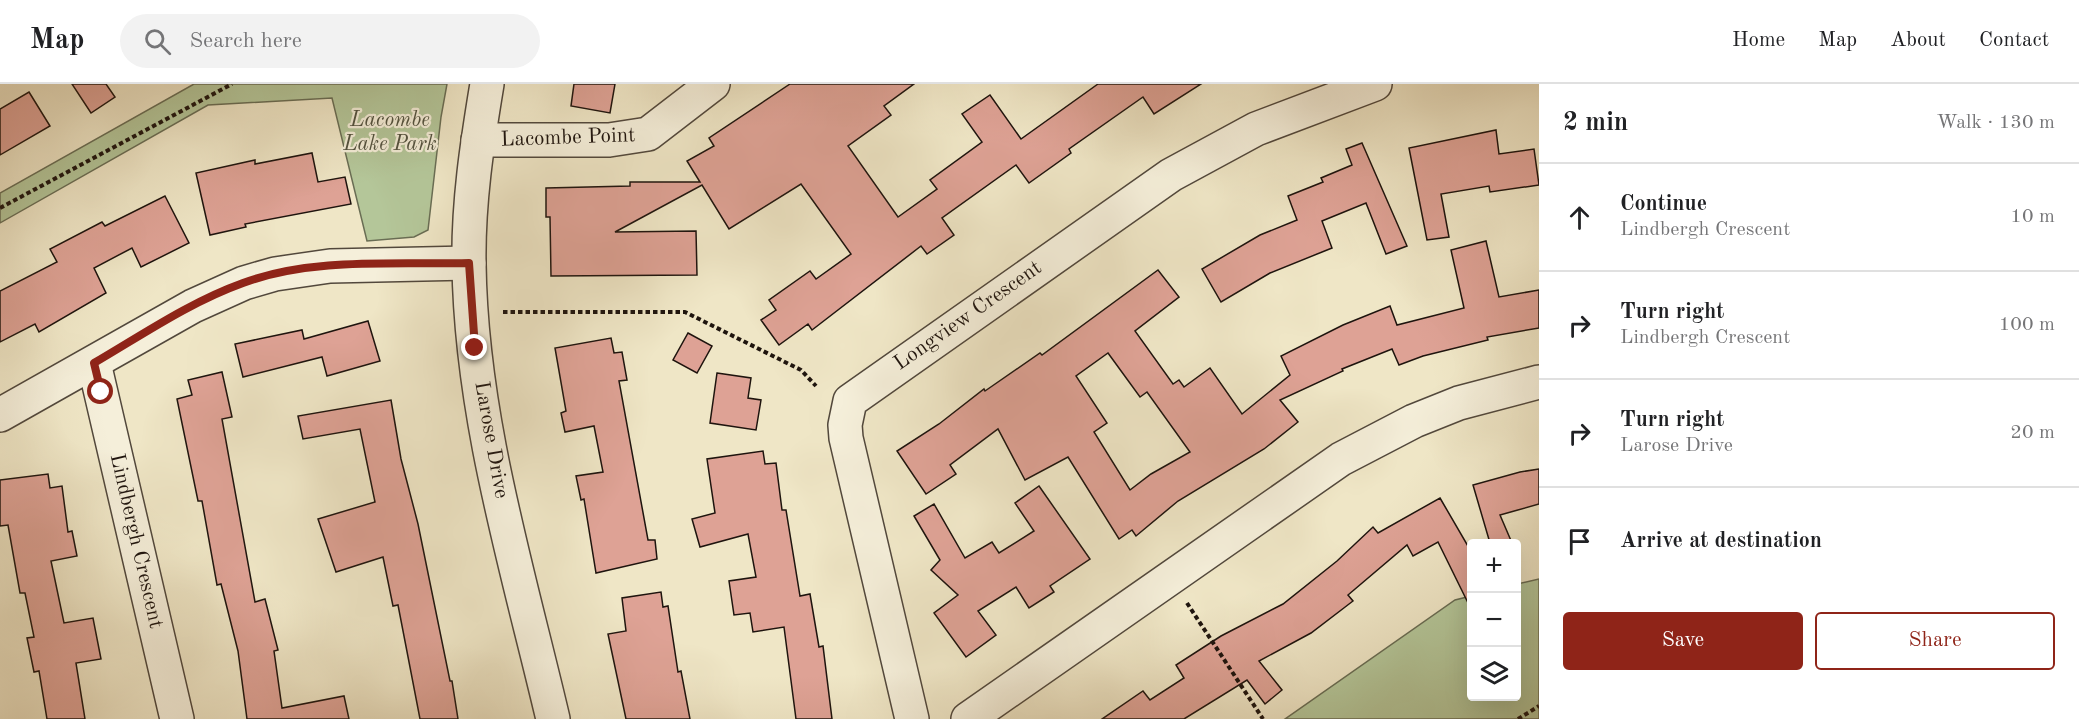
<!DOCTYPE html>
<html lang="en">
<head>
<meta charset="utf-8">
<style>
  body { margin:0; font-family:"Old Standard TT",serif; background:#f2f2f2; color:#202124 }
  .controls { position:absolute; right:18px; bottom:18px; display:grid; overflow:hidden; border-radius:6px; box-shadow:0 6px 24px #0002 }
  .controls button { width:54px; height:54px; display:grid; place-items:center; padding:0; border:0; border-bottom:2px solid #e0e0e0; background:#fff; color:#202124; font:30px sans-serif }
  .stop { position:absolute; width:18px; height:18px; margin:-14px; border:4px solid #8f2418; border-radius:50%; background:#fff }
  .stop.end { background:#8f2418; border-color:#fff; box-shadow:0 2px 6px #0008 }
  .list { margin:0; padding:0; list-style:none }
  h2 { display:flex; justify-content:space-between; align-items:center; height:78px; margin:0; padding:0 24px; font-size:26px }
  h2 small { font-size:20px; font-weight:400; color:#757577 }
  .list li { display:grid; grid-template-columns:39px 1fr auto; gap:18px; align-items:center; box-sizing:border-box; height:108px; padding:0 24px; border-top:2px solid #e0e0e0 }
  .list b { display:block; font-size:22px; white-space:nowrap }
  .list p { margin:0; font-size:20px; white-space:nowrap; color:#757577 }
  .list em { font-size:20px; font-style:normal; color:#757577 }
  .actions { display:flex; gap:12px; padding:18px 24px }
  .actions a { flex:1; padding:14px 0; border:2px solid #8f2418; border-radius:6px; text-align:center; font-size:21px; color:#8f2418 }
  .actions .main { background:#8f2418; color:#fff }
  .icon { flex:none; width:33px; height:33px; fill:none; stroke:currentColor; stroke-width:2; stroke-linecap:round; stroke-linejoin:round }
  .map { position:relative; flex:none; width:1539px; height:635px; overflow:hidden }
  header { display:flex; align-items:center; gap:36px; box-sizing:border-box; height:84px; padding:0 30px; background:#fff; border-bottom:2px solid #e0e0e0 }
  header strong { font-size:28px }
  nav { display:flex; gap:33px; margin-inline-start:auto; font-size:21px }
  .search { width:420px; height:54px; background:#f2f2f2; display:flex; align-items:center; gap:15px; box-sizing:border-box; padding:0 21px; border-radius:33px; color:#757577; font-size:22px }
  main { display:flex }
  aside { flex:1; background:#fff }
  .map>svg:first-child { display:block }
  .green { fill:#b4c699; stroke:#696d54; stroke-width:1.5 }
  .building { fill:#dea295; stroke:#1e140e; stroke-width:1.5; fill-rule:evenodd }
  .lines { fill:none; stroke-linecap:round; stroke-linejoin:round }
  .minor-casing { stroke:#52483c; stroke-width:36 }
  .path { stroke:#1e140e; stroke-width:4; stroke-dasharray:4.5 3; stroke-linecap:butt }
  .minor { stroke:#f5efda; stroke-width:33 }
  .route { stroke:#8f2418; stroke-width:8 }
  .labels { text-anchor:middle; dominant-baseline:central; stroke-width:4.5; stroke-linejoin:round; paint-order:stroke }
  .park-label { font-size:21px; font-style:italic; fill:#52523f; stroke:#f5efda }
  .street-label { font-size:21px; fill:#1e140e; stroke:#f5efda }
</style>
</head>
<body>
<header>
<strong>Map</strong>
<div class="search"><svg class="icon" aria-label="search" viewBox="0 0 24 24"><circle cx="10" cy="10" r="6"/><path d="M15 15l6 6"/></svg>Search here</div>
<nav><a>Home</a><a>Map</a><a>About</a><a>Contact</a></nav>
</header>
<main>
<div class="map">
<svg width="1539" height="635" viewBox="0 0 1539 635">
  <rect width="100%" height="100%" fill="#efe6c6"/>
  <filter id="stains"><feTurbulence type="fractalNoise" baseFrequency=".00333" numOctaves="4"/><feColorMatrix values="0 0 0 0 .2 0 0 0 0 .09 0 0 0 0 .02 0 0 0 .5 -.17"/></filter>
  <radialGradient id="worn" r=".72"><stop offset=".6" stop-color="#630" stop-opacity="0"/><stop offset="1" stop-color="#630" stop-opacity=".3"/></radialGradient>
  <g class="green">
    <path d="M194,0h253l-6,33 -13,113 -14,7 -47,4 -35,-143 -124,7 -208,118v-30z"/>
    <path d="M1539,495v140h-254l170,-119 16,-4 1,100h44l1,-112z"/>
  </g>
  <g class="building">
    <path d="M72,0h34l9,13 -24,16z"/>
    <path d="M574,0h41l-5,29 -39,-7z"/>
    <path d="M790,0h124l-30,22 7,9 -43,31 50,71 39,-28 -7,-9 52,-38 -20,-28 28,-19 31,44 77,-55h103l-47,30 -11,-17 -74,52 2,4 -42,30 -13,-18 -74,53 12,17 -27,19 -6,-8 -109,84 -4,-6 -29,21 -18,-25 15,-10 -7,-10 41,-29 6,8 35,-25 -50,-70 -72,45 -27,-44 -87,47 81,-1 1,44 -146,1 -1,-59h-4v-29l84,-2v-4h70l-13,-21 27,-15 -5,-8z"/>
    <path d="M29,8l21,34 -50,29v-46z"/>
    <path d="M1496,46l3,24 35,-5 5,36 -49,7 -1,-6 -48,8 8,43 -22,3 -18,-92z"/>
    <path d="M1362,59l45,103 -21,8 -20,-51 -44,18 10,27 -62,25 -49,29 -19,-33 58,-34 37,-15 -9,-24 35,-14 -2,-4 31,-13 -6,-16z"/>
    <path d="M312,69l6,29 27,-5 6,27 -106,20 1,3 -36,8 -14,-62 59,-13v4z"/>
    <path d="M165,112l24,47 -48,24 -9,-19 -38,20 12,25 -67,39 -4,-8 -35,18v-51l57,-29 -7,-13 52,-27 3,4z"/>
    <path d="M1486,157l13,56 40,-7v38l-52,9 1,3 -65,16 -24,9 -7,-16 -50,20 1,2 -63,29 18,22 -34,27 -86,52 -42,35 -4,-6 -13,9 -51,-82 -43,23 -27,-51 -48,36 6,9 -30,20 -29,-43 42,-27 45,-35 1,2 55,-38 2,2 116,-85 21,27 -44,34 38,53 6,-4 5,7 26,-19 32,46 48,-39 -9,-19 62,-31 47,-19 7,19 67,-17 -13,-58zM1108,269l32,44 7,-5 43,60 -39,22 -21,16 -36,-58 13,-9 -31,-47z"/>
    <path d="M368,237l12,40 -53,15 -5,-19 -79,20 -8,-33 67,-14 2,9z"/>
    <path d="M688,249l24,13 -15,27 -24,-13z"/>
    <path d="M611,254l3,15 8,-1 5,28 -8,1 29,159h7l2,19 -61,14 -12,-74 -3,1 -5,-24 27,-4 -9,-46 -29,6 -4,-19 5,-2 -11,-63z"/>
    <path d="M222,288l10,45 -10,2 33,183 10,-3 13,51 -4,1 8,57 62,-12 5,23h-102l-9,-68 -17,-67 -4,1 -15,-84h-4l-21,-102 15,-4 -4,-15z"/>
    <path d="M717,289l34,5 -3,20 13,2 -5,30 -46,-7z"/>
    <path d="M391,316l10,59 17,65 32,157h2l6,38h-38l-22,-114 -5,1 -10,-49 -47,15 -18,-53 57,-17 -15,-73 -57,10 -5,-23z"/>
    <path d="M763,367l2,13 11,-1 6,47h4l14,86 10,-2 9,53 4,-1 9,73h-36l-12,-92 -31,5 -3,-19 -16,2 -5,-34 27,-4 -8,-43 -48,13 -8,-28 23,-6 -8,-54z"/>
    <path d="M1539,385v35l-39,11 12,28h-22l-17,-58 47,-13z"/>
    <path d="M48,390l2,14 12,-2 6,46 4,-1 5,25 -26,5 13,62 29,-5 8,41 -25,4 9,56h-38l-8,-48 -5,1 -7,-34 7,-1 -9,-44h-5l-12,-68 -8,1v-46z"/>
    <path d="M1039,402l51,73 -40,27 4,6 -25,16 -13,-21 -38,24 18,24 -30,22 -32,-44 24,-18 -27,-25 9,-10 -26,-44 20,-12 31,54 27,-16 7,11 35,-22 -19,-28z"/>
    <path d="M1440,414l32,55v58l-34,-69 -25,14 -6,-11 -59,50 5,6 -42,32 -52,28 23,29 -17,14 -18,-24 -63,39h-82l41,-28 7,9 34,-22 -8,-13 45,-29 62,-32 54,-43 36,-34 5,6z"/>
    <path d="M661,508l2,15 5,-1 10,66 3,-1 9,48h-64l-18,-85 18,-3 -4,-33z"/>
  </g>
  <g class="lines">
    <g class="minor-casing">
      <g id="minor">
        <path d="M487,0c-10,60 -19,120 -18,180 2,154 49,306 84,455"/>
        <path d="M478,56h131l39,-6 65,-50"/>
        <path d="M94,279l83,356"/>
        <path d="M0,331l193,-109 51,-23 31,-9 55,-8 139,-3"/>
        <path d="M912,635l-66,-281 -1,-13 5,-24 321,-226 85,-46 119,-45"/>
        <path d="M968,635l373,-260 73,-38 45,-18 80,-21"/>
      </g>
    </g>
    <g class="path">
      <path d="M0,124l232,-124"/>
      <path d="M503,228h182l116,58 15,16"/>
      <path d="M1187,519l76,116"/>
      <path d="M1518,635l21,-13"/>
    </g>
    <use href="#minor" class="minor"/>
  </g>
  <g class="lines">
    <path class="route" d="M101,308l-7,-29c48,-28 96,-61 149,-80 70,-26 152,-18 226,-20l6,85"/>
  </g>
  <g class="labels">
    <g class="park-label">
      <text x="390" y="36">Lacombe<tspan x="390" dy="24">Lake Park</tspan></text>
    </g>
    <g class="street-label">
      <text transform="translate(568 54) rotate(-2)">Lacombe Point</text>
      <text transform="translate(968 232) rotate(-35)">Longview Crescent</text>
      <text transform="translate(491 356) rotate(80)">Larose Drive</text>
      <text transform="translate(136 457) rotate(77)">Lindbergh Crescent</text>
    </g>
  </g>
  <rect width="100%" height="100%" filter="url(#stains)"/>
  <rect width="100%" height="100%" fill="url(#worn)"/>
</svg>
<div class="controls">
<button>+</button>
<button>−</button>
<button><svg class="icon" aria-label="layers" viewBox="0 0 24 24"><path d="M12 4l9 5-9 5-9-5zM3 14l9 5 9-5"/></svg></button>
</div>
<div class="stop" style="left:101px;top:308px"></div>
<div class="stop end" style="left:475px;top:264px"></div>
</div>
<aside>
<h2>2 min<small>Walk · 130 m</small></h2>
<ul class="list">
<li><svg class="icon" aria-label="ahead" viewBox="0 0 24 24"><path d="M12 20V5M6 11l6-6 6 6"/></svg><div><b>Continue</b><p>Lindbergh Crescent</p></div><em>10 m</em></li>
<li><svg class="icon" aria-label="right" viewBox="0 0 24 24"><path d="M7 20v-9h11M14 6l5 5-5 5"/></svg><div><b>Turn right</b><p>Lindbergh Crescent</p></div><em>100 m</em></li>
<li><svg class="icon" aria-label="right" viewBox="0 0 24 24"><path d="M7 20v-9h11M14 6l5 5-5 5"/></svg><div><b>Turn right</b><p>Larose Drive</p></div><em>20 m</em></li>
<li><svg class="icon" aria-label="arrive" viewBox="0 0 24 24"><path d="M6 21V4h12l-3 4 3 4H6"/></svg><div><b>Arrive at destination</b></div></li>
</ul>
<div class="actions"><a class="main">Save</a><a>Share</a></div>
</aside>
</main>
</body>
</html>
